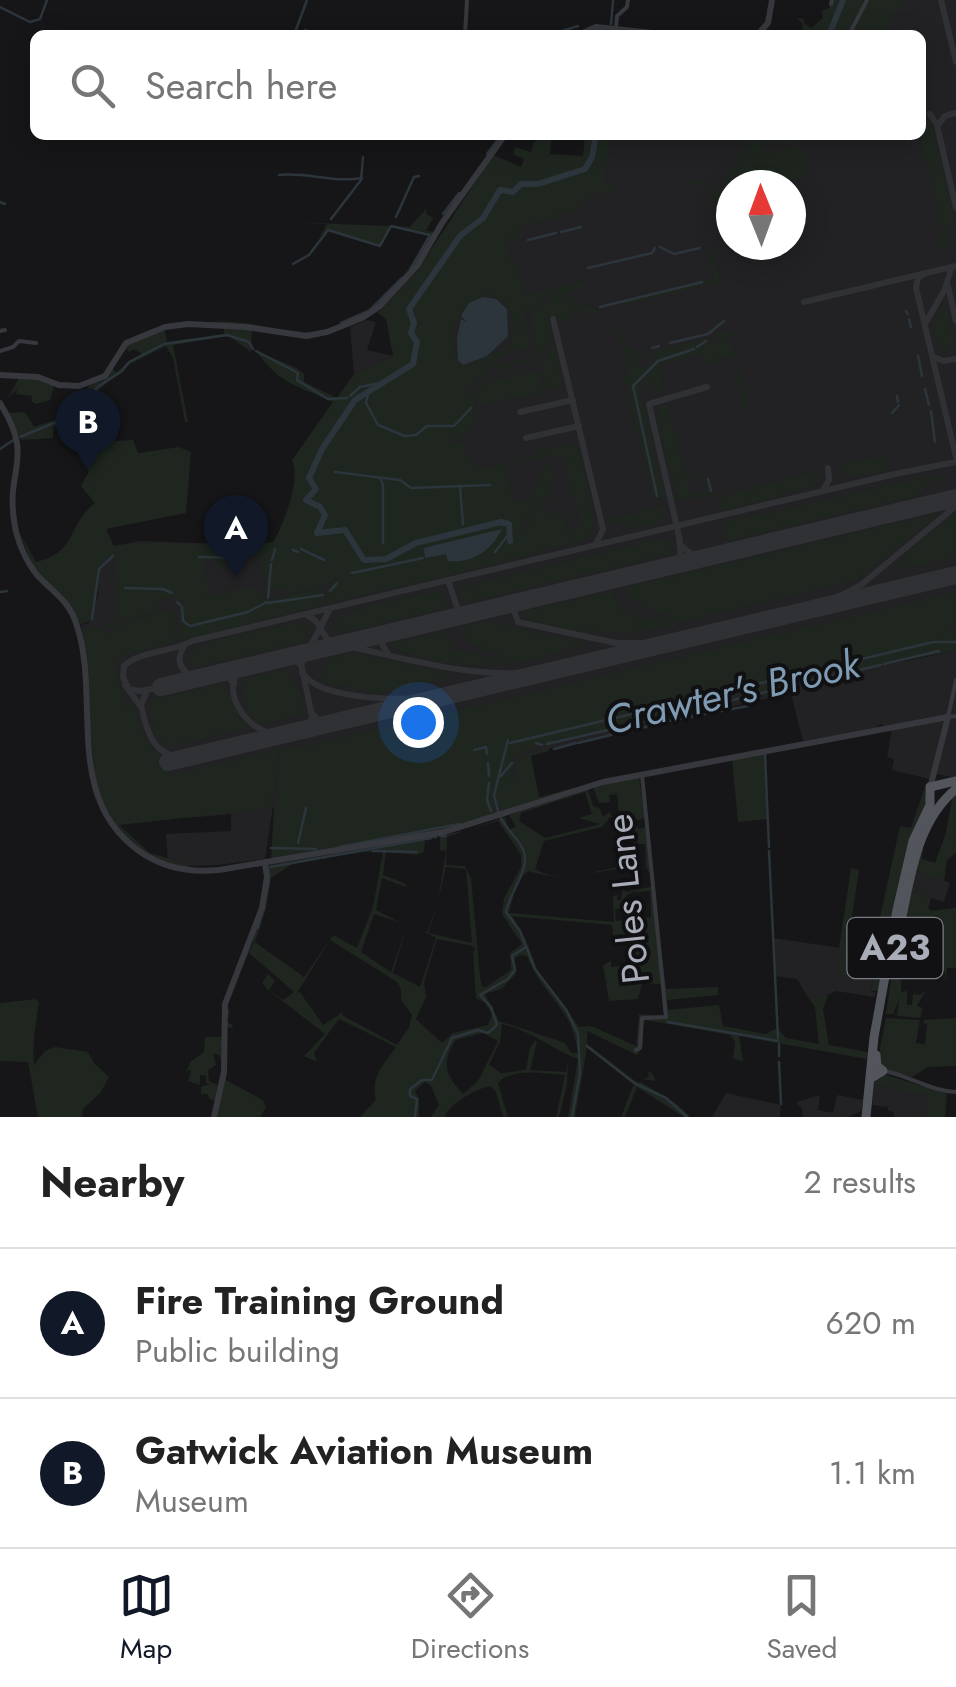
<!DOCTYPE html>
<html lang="en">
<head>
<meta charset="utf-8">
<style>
  body { margin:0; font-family:Jost,sans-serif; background:#f6f6f6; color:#222 }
  .compass { position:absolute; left:716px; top:170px; width:90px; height:90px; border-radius:50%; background:#fff; box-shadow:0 5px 25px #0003; rotate:359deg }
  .you { position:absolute; left:418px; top:722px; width:35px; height:35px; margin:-25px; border:8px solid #fff; border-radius:50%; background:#1a73e8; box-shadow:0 0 0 15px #1a73e833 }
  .badge { display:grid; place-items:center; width:65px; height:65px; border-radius:50%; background:#111827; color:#fff; font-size:32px; font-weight:700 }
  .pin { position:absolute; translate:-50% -82px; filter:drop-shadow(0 2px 5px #0008) }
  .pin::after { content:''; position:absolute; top:52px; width:35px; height:30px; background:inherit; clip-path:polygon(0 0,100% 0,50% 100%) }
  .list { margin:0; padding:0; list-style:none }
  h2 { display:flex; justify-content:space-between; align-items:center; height:130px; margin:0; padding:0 40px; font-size:42px }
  h2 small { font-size:32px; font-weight:400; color:#767676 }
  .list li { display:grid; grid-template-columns:65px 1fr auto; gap:30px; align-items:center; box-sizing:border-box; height:150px; padding:0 40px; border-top:2px solid #e0e0e0 }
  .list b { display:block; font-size:38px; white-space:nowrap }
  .list p { margin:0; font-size:32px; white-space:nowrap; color:#767676 }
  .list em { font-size:32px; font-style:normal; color:#767676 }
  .icon { flex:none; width:55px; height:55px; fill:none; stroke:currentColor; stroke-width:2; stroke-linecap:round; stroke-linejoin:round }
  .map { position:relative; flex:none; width:956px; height:1117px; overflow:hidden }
  .search { position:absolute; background:#fff; box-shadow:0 5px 25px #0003; left:30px; right:30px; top:30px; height:110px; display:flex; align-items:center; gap:25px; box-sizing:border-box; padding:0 35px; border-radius:15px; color:#767676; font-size:38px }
  .sheet { height:430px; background:#fff }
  nav { display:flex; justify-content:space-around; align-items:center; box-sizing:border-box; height:140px; border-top:2px solid #e0e0e0; background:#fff; font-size:28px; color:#767676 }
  nav a { display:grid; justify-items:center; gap:5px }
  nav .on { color:#111827 }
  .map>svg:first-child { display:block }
  .built { fill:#222225; fill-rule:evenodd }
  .green { fill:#1e261f; fill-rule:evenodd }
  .water { fill:#2c353c }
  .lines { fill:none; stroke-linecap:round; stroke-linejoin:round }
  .stream { stroke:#2c353c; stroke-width:2.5 }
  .river { stroke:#2c353c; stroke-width:6 }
  .taxiway { stroke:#303135; stroke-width:6 }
  .runway { stroke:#303135; stroke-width:18 }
  .minor { stroke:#37383d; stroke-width:4 }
  .tertiary { stroke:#37383d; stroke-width:6 }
  .primary { stroke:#53555c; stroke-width:9 }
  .labels { text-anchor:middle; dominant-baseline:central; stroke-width:8; stroke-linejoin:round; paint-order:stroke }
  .shield { fill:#111113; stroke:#7b7e86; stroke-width:2.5 }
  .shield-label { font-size:35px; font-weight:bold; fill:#a8adb8 }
  .street-label { font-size:38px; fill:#a8adb8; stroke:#111113 }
  .water-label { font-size:40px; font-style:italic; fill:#7f9bb3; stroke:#111113 }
</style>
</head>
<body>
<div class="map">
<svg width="956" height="1117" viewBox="0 0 956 1117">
  <rect width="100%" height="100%" fill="#161618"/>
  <g class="built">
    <path d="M872,0h84v648l-72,17 72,-14v127l-24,-5 -2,6 -38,-9 2,-11 -7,-2 5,-28 -12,-5 -5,4 -72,13 -12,-48 -140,32 -5,4 -1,-2 -111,25 -8,7 10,42 -168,17 -94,-9 -1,-3 -8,53 -48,6 -30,1 -19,-5 -2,-27 65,-3v-17l-114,10 -9,-16 -14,-50 -13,-133 8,-2 9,-28 1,-25 16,-15v-9l25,-5 137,5 142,-157 12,-74 181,-180h309v-100h-67zM731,185h60v60h-60zM819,678l-108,28 -164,37z"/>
    <path d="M367,320l9,2 -9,28 26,6 -39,18 -4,-47z"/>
    <path d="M914,870l36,13 -6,19 -35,-11z"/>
    <path d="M773,938l68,10 32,31 -2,12 5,2 -1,4 -39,-6 -14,7 -14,-1 -11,-18 -23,-3z"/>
    <path d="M874,1085l25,4v3l30,3 -2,22h-33v-5l-6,-1v-4l-16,-2z"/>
    <path d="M726,1093l55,12 -1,12h-68z"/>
    <path d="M820,1095l-2,15 15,3 4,-18 26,5 -2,11 -10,5 -7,-1 8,2h-49l-1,-8 -6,-7z"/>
  </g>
  <g class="green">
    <path d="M833,0h31l-7,20 -10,15h-47l3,-10 -6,-7 7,1v4l7,5 12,-10 -1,-7 7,-3z"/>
    <path d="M869,0h33l-9,13 -2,17 -2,-8 -9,13h-29z"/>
    <path d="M921,118l3,3 3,-3 5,7 23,97 -10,5 5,18 3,-1 -3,-15 5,-3 1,18 -16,5 2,-21 -22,-93z"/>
    <path d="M543,135h9l-2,19 33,2 2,-21h27l-9,46 14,10 -1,3 -11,-2 -13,3 -5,32 2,-29 -15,13 -55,17v5l-14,11 6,14 13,-15 -14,22h5l11,30 58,-13v6l-21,6 26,10 -25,-5 -15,2 2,-7 -13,4 9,3 -23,12 6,37c-19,-3 -32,12 -51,18l6,3 1,-4 15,-3 3,2v-3l29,-6 -2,3 -22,9 -19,-1 -18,16h-10l8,3 2,10c4,-30 43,-20 62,-33l2,-11 -6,-37c24,-34 89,-5 98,33l22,4 -13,4 3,10 14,-3v-13l52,-13 3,6 15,-3 -1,-4 -13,1 9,-6h9l21,76h-6l-10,-51 -4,-1 -26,9 -3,-11 -42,11 6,27 -11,-2 -5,-9 -8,6 25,114 -12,-3 -29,-121 5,-2 -10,-43 -6,-1 -3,-12 -15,-7 -12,3 -1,-4h-10l2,5 -15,7 -2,-7 -9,2 5,20 -18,25 -7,6c-16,4 -51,5 -54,25 -1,8 3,17 2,26l-13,19 -10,-1 -3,4 3,3 10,-3 5,20 12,7 60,-14 -1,-5 29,-6 8,1 5,12 -6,1 7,1 9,42 2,33 -9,6 -128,34 -9,-7 7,7 -128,30 6,-22 10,-2 -7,-1 2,-4 -9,9 -40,10 -4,-5 -10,1v6l-7,2 -6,-7h5c1,-10 -2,-26 -12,-34l6,1 -14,-8 4,6 -28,5v6l-6,1 -3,-9 -10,3 7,33 -9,2 51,-10 6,3 2,9 9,1 53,-12 3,4 -2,13 -145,36v-5l5,1 -5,-2 1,-24 4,-6h-7v-9l-17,4 1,10 -35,11 -5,7 -13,1 -9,-5 1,-5 7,6 12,-3 -3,-66 -16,13 -6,45 3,5 -17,6 -46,-60 -15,-35 18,32c42,-10 29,-34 59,-59l-14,-17 8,-15 -10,-13 2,-3 -12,-11 64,-4 5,13 41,-6 12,5 -5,61 -80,16 8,17c53,-10 107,6 159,-4 11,-18 28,-63 19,-82l41,-58c-38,-17 -53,-18 -77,-51l41,17 7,6v8l33,16 17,-24 39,-18 -7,-37 -8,-6 39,-42 76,-116 28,12 3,-8 -11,-5 2,-7 16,5 3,-10zM485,295c34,5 28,26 26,50l-6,1 1,7 -7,-2 -31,15h-7c-18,-22 -4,-65 24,-71zM547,456l19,2 2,24 10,28 -10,6 11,-3 2,12 -16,5 -2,-20 -16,4 -5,-7 11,-18h6l-3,-3 -4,1 -27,41 -5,1 -1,-4c19,-13 38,-40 34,-62l-8,3c-7,17 -7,31 -30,37l-10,-37z"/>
    <path d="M749,135h50l1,8 -40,-2 1,9 21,1 19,-7 7,32 -32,9 -2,-4v4h-42l16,-36 4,-1 -4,-5 -18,43v9l-23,8 6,-12 -23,-9 1,-5 29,15z"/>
    <path d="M426,209v5l7,4 -7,13 8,1 -17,31 -35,40 -25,17 -47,15 -105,-12c29,-6 68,7 100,9 51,2 107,-56 124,-99l-38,-8 -11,21 -51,-16 -9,6 7,-12 -59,-3 142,6z"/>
    <path d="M707,245l4,1 10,40 -4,1 -2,-4 -90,22 -1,-6 89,-21z"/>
    <path d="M945,300l9,44 -7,8c-21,-13 -13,-34 -2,-52z"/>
    <path d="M224,328l28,2 -1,22 -22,-16 -56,9 15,77h-3l-12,-64 -7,-12 -36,18 -34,28 -11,17 -32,19v10l-32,2 -13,-27 17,-1 9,15 32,-11 23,-24 -1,-6 15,-6 9,-12 4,5 13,-12 15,-6 -10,-6 -5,3 -4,-6 36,-15h4l2,11 57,-8z"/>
    <path d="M554,343l8,39 -7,7 -9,2 -4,-29z"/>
    <path d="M533,370l6,2 4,20 -65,14 -2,-13 6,-9z"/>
    <path d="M19,378l21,1 14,7 -4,14 -14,4 -5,-3 1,-5 -16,-2 1,-5 -9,9z"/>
    <path d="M667,404l14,53 12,-1 -10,4 4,15 18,-4v-9l3,10 -19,5 2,18 16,-2v-15l6,17 -35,5 -21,-79 2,-13z"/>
    <path d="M887,454l2,17 -38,6 -12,-4 -1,-7z"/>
    <path d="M820,470l-1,10 -11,8 -87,23 -4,-13z"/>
    <path d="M931,476l8,1 -23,19 -188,45 -5,-18z"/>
    <path d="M665,505l-1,12c-13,10 -28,15 -42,6l-11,3 -3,-6z"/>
    <path d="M956,512v45l-63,14 18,-22z"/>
    <path d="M940,513l-83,67 -228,54 -60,-4 -40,-9 -6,-5v-4l89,-21c5,26 35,31 58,25l-30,-11 -13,-11 1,-7z"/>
    <path d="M664,538l8,6 -3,10 -204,49 -6,-11 7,-6z"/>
    <path d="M443,591l5,16 -107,26 -11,-5c16,-24 85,-31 113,-37z"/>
    <path d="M956,592v36l-20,6 20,-4v21l-73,13 -230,56 -5,-3 -4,5 -95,23 -13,-5 -3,8 -17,8 -6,-3 6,9 -5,11h-5l12,10 -4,-8 7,-19 27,-8 4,9 -3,-6 -18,5 8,41 43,-11 -123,41 -188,33 3,-51h6l-4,-6 4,-54 14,-3 1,3z"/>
    <path d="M172,610l4,1 -1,31 -61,17 9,41 -3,7 5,-7 7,3c10,23 12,45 35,57l4,15 105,-25 -2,45 -9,7 7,-4v10l-153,17 31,28 38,11v5l-17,-4 -31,-14 -20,-19 -23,-39 -17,-160 15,-7 11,7 13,-3 17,-11z"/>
    <path d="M485,621l102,23c-27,7 -56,17 -84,21 -21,3 -101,-5 -112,-21l52,-13 11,18 -7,4c17,-6 35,9 58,3l-32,-12 -12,-9v-8z"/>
    <path d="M294,623l16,3 -6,15 -111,27 -4,-5 1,-11 23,-11z"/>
    <path d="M354,653l102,22 -79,19 -53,-12 1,-5 -5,2 9,-21z"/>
    <path d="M290,668l-1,13 12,9 1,25 -40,10c-17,-11 -21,-28 -19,-46z"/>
    <path d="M223,684l24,44 -79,19c-15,-11 -20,-29 -16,-47z"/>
    <path d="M765,754l3,65 -30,3 -6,-63z"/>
    <path d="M639,777l6,41 -12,4 6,7 6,-2v-6l5,52 -4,-5 -1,-24h-12l-1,-12 -12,-1 -3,-14h-7l-8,10 -58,14 -9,28c22,14 56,3 80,-1l5,-31 1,27 10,4c-36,2 -67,15 -103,3l-11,11 -8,31 105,9 -1,-26 4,-1v5h4l2,-13 3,5 28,-6 12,103 52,-2v8l-51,5 1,10 51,-5 4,21 43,8 11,-6 9,10 33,6 -4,-37 -7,-10 20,-1 -5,13 6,36 39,7 -1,7 -128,-23 4,25 -10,-2 2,-17 -5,-7 -85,-15 -3,9 1,17 -6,9 -50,-24v13l51,39 11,-7 -1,-4 4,1 4,8 -14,-2 -1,3 37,23 12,12h-6l-47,-30 -12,30h-4l13,-33 -47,-36 -12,69h-7l10,-58c-25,-9 -47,-29 -76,-35l-2,18 -11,23 12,8 25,-3 4,-22 5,-8 2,2 -7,28 36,2 2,-13 -1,25 -8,33h-3l9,-42c-20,-1 -52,-8 -67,8l10,34h-5l-7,-25 -6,-6c-15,3 -42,19 -45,31h-14l8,-12 -8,-19 -6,-4 -10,9 4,8v18h-59l16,-17c-6,-23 7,-35 20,-53l-57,-28 -25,34 3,9 -13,-6 21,-22 -58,-45 -5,-6 6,-9 7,7 -6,9 14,10 11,-8 -46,-40 4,-5 18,-82 155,-27 -1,14 -8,3 -30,-3 -3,23 23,9v3l-24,-9 -6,32 25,13 -27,-9 -13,38 30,20 15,-43 -13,44 27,14 16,-49 -13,-7 4,1 11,-29 -10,30 44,10 -6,-74 -20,-2 -8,34 8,-50 -6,-1v-14l26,-6 -19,7 -1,28 19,1 6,12 9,99 2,10h4l25,-17 -1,-17 12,-9 -20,-30 2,-16 17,-31v-12l-23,-34 -30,9 37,-13 4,13 7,-4 -7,-11 79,-26 5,17 7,3 3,8 7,-5 1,4 8,-1 -2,-21 -8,1 1,7 -11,1 -6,-16zM585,792l7,22 -13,4 21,6 -55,14 -26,-17 2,-8zM363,852h20l-10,55 -16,41 -24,-13 -29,42 -49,-35 11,-33 5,-31 21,-14zM650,891l1,26 -35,4 -1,-12 11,-1 2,9 7,-1 -2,-15 -7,1v-6l6,-4zM512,916l100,9 2,17 12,-3 2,26 -17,2v-6l-8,4 6,36 29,-2 4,-16 19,1 3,32 -25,-2 -3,32 -45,-20 -12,1 -41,-55 -12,-32zM437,939l36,7 3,4 -3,1 3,47 9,5 7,11 -4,11 -35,8 -11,10 -26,-24 10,-22 -2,-15zM330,940l67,42 4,7v11l11,15 -3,12 -12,18 -55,-30 1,-3 -20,13 -23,-33 -3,1zM521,955l6,1c17,43 44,48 51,97h-7l-6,-10 -66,-22 -14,-27 16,-5 15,-15 -1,-16zM483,1033l15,8 -20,40 -15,13c-17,-19 -23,-31 -7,-54z"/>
    <path d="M924,789l3,12 -18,39 -20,97 -18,-1 -8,25 20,6 -5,24h-7l2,-12 -35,-4 3,-26 -2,-1 12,-80 8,2 -7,47 27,5 21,-96 11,2z"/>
    <path d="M956,795v58l-9,7 -3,21 -30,-11 10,-32 -2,21 13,4 11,-30 6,-34z"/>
    <path d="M909,891l22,7 -3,10 3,3 25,-3v60h-9l-2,15v-12h-6l-1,8 -14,-1 1,-9 -21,-1 -1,3 5,-2 -4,10 -11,-8 7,-28 -4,23h14l9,-38 5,-8h-20z"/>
    <path d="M892,973l9,8v11l6,-1v14h5l1,-11 7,1 6,-5 -9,16 6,2 -3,10 -23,-2 2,-17 -6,15h-7z"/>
    <path d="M36,999l3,3c-3,21 -7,43 -5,63l11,-14 10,-4 33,5 6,11 15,14 -8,15 -18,17 -1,8h-44l-10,-55 -28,-1v-58z"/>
    <path d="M226,1009l4,1 -3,12 6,3 -1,3 -5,-1 -1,53 37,20 3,8 -6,9h-44l9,-38z"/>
    <path d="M886,1018l34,2 -4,23 9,1 2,-20 -4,-1 1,-3 32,-2v48l-28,1 -16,10 -30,-9 -4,-10z"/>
    <path d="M205,1037h17v26l-3,-8 -6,-1 3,11 -8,5 1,11 9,4 -3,16 -6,-2 -1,-5h-7v-7l9,-3 -4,-1v-7l-6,-1v10l-12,-4 3,-10 -3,-1 -4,7 7,-16 13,-9z"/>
    <path d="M883,1074l64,20 -2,23h-18l1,-22 -30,-3v-3l-24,-4 1,-6z"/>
  </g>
  <g class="water">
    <path d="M482,297l14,2 11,10 1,27 -21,20 -24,9 -5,-5 -1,-22 4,-19 6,3 -6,-6 8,-13z"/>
    <path d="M502,529c-10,21 -30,35 -54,32l-2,-7 -21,4 -1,-10z"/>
  </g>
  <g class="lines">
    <g class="stream">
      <path d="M0,7l30,15 10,-3 7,-19"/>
      <path d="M611,24l2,-23"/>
      <path d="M305,30l11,5"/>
      <path d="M294,35l13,-35"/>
      <path d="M549,35l29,-9"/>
      <path d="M487,154l14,-19"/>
      <path d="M279,175c28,-3 55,8 83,3"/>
      <path d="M0,202l5,2"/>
      <path d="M443,214l16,-21"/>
      <path d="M396,217l18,-40 5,-1"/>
      <path d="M331,219l30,-39 2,-23"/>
      <path d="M561,232l20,-5"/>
      <path d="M528,240l28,-7"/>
      <path d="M660,247l14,7 26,-6"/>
      <path d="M293,264l16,-9 19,-25 52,16 11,-20 39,9 -19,33"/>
      <path d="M588,268l64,-15 3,-5"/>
      <path d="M373,307l29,-29"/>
      <path d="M600,307l102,-25"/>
      <path d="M906,311l2,3"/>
      <path d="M909,319l2,8"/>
      <path d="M341,323l25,-11"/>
      <path d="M670,343l38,-9 16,-13"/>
      <path d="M697,347l9,-6"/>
      <path d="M652,348l7,-2"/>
      <path d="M256,351l42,22 -1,7 31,19 19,-1"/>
      <path d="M918,356l4,20"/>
      <path d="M925,389l4,16"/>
      <path d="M369,390l-3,13 12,22 27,11 11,-1 11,-9h27l17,-18"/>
      <path d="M350,396l10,-9 20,-4"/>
      <path d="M897,396l1,6"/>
      <path d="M931,411l4,31"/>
      <path d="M892,413l7,-8"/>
      <path d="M20,437l48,-20 31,-31 23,-15 7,-9 35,-18 63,-9 22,7 4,7"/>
      <path d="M0,449l15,-10"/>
      <path d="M335,472l65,8 11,8 79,-3"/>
      <path d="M380,478l3,6v59"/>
      <path d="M708,479l3,12"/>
      <path d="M460,487l3,37"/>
      <path d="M657,496l-24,-110 25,-25 36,-12"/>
      <path d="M301,549l23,11"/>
      <path d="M293,550l5,2"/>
      <path d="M495,552l13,-17"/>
      <path d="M199,557l36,1"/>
      <path d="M272,560l3,-11"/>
      <path d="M352,573l71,-15"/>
      <path d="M125,588l38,1 9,4"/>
      <path d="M330,591l7,-8"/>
      <path d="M0,592l7,-1"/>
      <path d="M268,598l3,-34"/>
      <path d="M177,602l3,3"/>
      <path d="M268,603l55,-8"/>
      <path d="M182,607l1,14 7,5 58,-14 19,-10"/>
      <path d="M92,619l7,-50 14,-13"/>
      <path d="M884,664l55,-13"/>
      <path d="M823,678l58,-13"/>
      <path d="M651,720l168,-41"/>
      <path d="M668,721l80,-15"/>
      <path d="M652,725l14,-3"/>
      <path d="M614,734l32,-7"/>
      <path d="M510,743l423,-101h23"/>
      <path d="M536,743l6,2"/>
      <path d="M578,743l33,-8"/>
      <path d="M547,744l100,-23"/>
      <path d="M554,749l22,-6"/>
      <path d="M474,750l12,-3 1,7"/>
      <path d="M765,754l4,93"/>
      <path d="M488,763l1,13"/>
      <path d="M501,776l11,-13"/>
      <path d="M489,783l-2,17 4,11"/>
      <path d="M498,811l-4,-16 14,-55"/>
      <path d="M440,836h6"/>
      <path d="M433,837h3"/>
      <path d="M427,839l4,-1"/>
      <path d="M298,843l8,-35"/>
      <path d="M339,847l120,-23"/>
      <path d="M271,848l45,1"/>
      <path d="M373,851l43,1"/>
      <path d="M769,851l9,187"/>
      <path d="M270,867l155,-28"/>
      <path d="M258,928l11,-46"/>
      <path d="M526,946l9,23 32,42 11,23 2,39 -8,44"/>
      <path d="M668,1022l110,19"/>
      <path d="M779,1044v12"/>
      <path d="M587,1046l47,37 32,15 21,19"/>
      <path d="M779,1062l2,42"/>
      <path d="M415,1117l2,-18 -7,-3v-7l12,-9h10l20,-42 26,-8 10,3 9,-8 -6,-18 -11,-12 28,-16 7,-9 -3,-14 14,-9 -6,-16 -14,-19c3,-18 24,-43 18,-60 -4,-13 -17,-21 -23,-34"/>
    </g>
    <g class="river">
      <path d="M829,35l14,-35"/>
      <path d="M510,541l-1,-17 -8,-2 -85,21 -30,16 -22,1 -19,-30 -28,3 8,-18 -5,-8 -14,-7 10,-11 -7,-11 13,-29 33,-49 58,-36 4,-22 -6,-9 3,-10 -5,-14 51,-73 23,-18 17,-28 13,2 8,-8h17l47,-15 7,-12 4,-22"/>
    </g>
    <g class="taxiway">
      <path d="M941,0l15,62"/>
      <path d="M930,114l7,11 19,83"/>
      <path d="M938,125l7,-9 11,-3"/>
      <path d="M926,273l-8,5 -2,10 40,169"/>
      <path d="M948,286l8,35"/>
      <path d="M804,302l152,-36"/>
      <path d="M553,319l50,210 -7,15"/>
      <path d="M925,324l20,-35 6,-20"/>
      <path d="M934,357l9,4 13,-2"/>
      <path d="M520,412l53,-12"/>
      <path d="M526,438l53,-12"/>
      <path d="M823,490l6,-10 -1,-12"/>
      <path d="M949,499l7,-3"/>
      <path d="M680,541l-31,-137 58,-17"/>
      <path d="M683,547l14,12"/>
      <path d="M672,565l9,-9 -2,-18"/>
      <path d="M448,580l10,30 20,1"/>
      <path d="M547,594l-29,5 -4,12 4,11 98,21h37l36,-5"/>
      <path d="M819,607l42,-22 95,-79"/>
      <path d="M306,615c17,5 13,24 31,29 73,15 145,39 219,25"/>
      <path d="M184,646c-10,15 -2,29 15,31"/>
      <path d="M388,654l-6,-10 3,-12 8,-4 22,-2"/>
      <path d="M285,657l8,1 6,6"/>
      <path d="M245,666c-29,18 -1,69 37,69"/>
      <path d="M302,672c17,30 110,29 141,24"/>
      <path d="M215,673l12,2 7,9"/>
      <path d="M125,685l16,22"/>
      <path d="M161,687l-21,4 -11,-2 -6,-12 1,-11c17,-16 47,-13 68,-25l703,-167 61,-12"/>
      <path d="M147,691l-6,14c6,30 15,57 51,51"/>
      <path d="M312,713l7,8 11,2"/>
      <path d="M302,730l8,-7 2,-7 -11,-52 29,-55"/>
    </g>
    <g class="runway">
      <path d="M161,687l795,-189"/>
      <path d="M168,762l788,-187"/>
    </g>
    <g class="minor">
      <path d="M831,4l1,-4"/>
      <path d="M616,27l1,-11 10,-9 1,-7"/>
      <path d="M465,35l2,-35"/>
      <path d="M849,35l18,-35"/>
      <path d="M0,331l5,-1"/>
      <path d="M0,351l13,-4 6,-6 17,2"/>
      <path d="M956,680l-8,37 8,-1"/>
      <path d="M636,1050l4,-2 2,-30 24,-1 -24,-242"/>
      <path d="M885,1071c25,5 45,20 71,21"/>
    </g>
    <g class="tertiary">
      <path d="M578,35l18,-8 75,8"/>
      <path d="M757,35l11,-12 4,-23"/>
      <path d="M0,375l38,2 21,8 20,1 26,-10 21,-33 39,-16 23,-3 58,3 60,9 21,-4 35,-14 18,-12 37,-40 25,-43 63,-88"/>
      <path d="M0,403c35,56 6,65 14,117 2,19 12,42 24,56 15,16 31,25 38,47 26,74 -14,173 63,228 24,17 51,22 80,19l225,-38 159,-50 345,-65 -18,71"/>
      <path d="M214,1117l10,-45 1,-68 37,-96 5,-31 -2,-14"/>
    </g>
    <g class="primary">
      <path d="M901,921c10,-46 16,-100 55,-132"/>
      <path d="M873,1077l10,-6 -6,-5 -1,-11"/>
      <path d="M866,1117l8,-80 23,-127 16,-69 17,-36v-18l26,-6"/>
    </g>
  </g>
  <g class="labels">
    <rect class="shield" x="847.5" y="918" width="95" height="60" rx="8"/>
    <g class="shield-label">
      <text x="895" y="948">A23</text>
    </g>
    <g class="street-label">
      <text transform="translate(627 899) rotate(-96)">Poles Lane</text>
    </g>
    <g class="water-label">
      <text transform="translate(732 692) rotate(-13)">Crawter's Brook</text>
    </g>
  </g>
</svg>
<svg class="compass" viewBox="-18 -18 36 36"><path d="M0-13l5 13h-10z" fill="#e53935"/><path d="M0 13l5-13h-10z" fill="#767676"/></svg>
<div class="you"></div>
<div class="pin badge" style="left:236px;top:577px">A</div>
<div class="pin badge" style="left:88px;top:471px">B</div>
<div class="search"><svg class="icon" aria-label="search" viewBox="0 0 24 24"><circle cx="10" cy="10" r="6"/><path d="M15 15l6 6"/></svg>Search here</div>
</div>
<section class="sheet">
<h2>Nearby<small>2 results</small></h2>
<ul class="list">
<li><span class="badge">A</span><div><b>Fire Training Ground</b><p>Public building</p></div><em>620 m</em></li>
<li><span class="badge">B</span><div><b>Gatwick Aviation Museum</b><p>Museum</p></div><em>1.1 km</em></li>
</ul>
</section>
<nav>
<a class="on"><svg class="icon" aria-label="map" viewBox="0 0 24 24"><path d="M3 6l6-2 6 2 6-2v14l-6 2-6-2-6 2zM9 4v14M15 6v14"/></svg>Map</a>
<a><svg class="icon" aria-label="directions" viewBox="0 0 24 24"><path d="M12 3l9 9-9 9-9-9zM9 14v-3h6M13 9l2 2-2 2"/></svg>Directions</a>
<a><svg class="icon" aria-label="saved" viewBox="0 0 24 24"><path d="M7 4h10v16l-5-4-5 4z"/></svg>Saved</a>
</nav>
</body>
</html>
